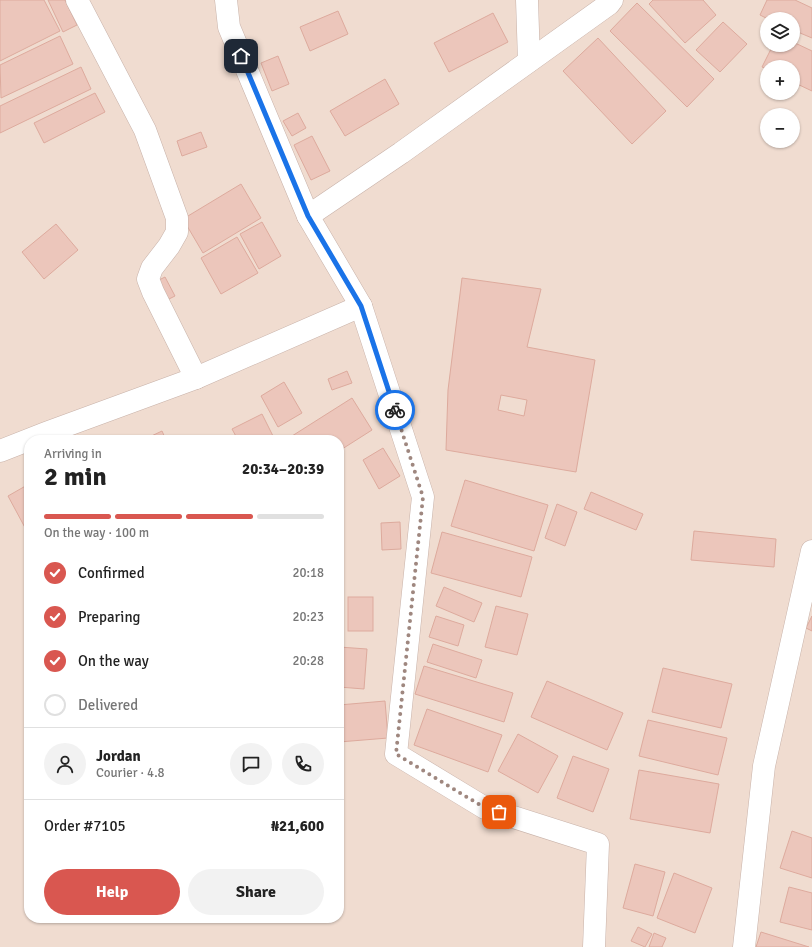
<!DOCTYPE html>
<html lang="en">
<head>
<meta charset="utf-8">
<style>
  :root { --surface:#fff; --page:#f2f2f2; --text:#222; --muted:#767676; --line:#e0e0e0; --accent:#d95750 }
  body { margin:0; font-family:Signika,sans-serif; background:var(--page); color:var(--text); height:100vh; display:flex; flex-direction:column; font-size:15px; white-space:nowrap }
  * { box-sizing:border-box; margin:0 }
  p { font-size:13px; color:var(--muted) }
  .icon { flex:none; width:22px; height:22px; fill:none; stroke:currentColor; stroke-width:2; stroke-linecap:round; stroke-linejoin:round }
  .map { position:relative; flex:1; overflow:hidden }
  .panel { position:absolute; left:24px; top:435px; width:320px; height:488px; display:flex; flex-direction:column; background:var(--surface); border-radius:16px; box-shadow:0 1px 3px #0004 }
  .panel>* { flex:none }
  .controls { position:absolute; left:760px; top:12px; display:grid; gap:8px }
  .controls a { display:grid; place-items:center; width:40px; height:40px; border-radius:50%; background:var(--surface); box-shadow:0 1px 3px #0004; font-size:20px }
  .pin { position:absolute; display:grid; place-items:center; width:34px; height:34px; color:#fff; margin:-17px; border-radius:8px; box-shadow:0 2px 6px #0006 }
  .courier { position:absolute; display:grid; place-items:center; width:40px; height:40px; margin:-20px; border:3px solid #1a73e8; border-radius:50%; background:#fff; color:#222; box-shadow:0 1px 5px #0007 }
  .overview em { font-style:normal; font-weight:700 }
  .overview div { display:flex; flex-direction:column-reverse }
  .overview { display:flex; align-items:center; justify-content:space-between; height:68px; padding:0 20px }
  h1 { font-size:26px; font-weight:700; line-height:30px }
  .bar { display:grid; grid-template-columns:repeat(4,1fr); gap:6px 4px; align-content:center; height:48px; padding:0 20px }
  .bar i { height:5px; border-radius:3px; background:var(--line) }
  .bar .on { background:var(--accent) }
  .bar p { grid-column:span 4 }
  .line { display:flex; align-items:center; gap:10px; padding:0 20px; border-top:1px solid var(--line) }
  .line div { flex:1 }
  .round { display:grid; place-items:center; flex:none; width:42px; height:42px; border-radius:21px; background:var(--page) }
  ol { padding:0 20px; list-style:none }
  li { display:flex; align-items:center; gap:12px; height:44px }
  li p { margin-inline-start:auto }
  li .icon { padding:4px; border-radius:50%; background:var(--accent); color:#fff; stroke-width:4 }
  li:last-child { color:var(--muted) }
  li i { width:22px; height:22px; border:2px solid var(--line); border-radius:50% }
  .cta { display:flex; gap:8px; margin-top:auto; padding:8px 20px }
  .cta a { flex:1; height:46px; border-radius:24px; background:var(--accent); color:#fff; font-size:16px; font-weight:700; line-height:46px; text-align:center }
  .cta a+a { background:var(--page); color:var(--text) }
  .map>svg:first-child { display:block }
  .residential { fill:#f0dcd0; fill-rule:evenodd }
  .building { fill:#ecc6bb; stroke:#ddaa9d; fill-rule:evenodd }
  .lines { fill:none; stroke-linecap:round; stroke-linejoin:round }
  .street-casing { stroke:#c8b2a9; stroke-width:23 }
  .street { stroke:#fff; stroke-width:22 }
  .done { stroke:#9f877f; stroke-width:4; stroke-dasharray:0 7.2 }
  .route { stroke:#1a73e8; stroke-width:5 }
</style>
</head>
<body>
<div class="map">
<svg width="812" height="947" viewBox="0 0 812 947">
  <rect width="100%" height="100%" fill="#f9ebe1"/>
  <path class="residential" d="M0 0H812V947H0ZM767 19H793V45H767ZM767 67H793V93H767ZM767 115H793V141H767ZM29 440H339V918H29Z"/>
  <g class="building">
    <path d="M0 0H44L60 31 0 61Z"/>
    <path d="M48 0H65L77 25 63 32Z"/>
    <path d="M653 0H703L716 15 685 43 649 4Z"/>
    <path d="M767 0H795L812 8V38L793 30V19H768L760 15Z"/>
    <path d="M637 3 714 79 687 107 610 31Z"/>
    <path d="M338 11 348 34 310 51 300 27Z"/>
    <path d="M493 13 508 42 449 72 434 43Z"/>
    <path d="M723 22 747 44 720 72 696 50Z"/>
    <path d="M60 36 73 64 1 98 0 65Z"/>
    <path d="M598 38 666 111 632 144 563 71Z"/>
    <path d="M793 42 812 51V91L793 82V67H767V69L762 67 773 45H793Z"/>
    <path d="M278 56 289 84 272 91 261 63Z"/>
    <path d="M81 67 91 89 0 133V106Z"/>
    <path d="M385 79 399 104 345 136 330 111Z"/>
    <path d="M95 93 105 112 44 143 34 123Z"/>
    <path d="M298 113 306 128 292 136 283 121Z"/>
    <path d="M201 132 207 147 182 156 177 141Z"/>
    <path d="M312 136 330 171 311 180 294 145Z"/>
    <path d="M241 184 261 218 203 253 183 219Z"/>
    <path d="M262 222 281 256 259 269 240 234Z"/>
    <path d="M56 224 78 250 44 279 22 252Z"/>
    <path d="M237 237 258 273 221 294 201 258Z"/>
    <path d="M165 277 175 296 161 303 151 284Z"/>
    <path d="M462 278 541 289 527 347 595 360 576 472 446 450 448 390ZM501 395 527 400 524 416 498 410Z"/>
    <path d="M347 371 352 383 332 390 328 379Z"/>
    <path d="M284 382 302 413 278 427 261 396Z"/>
    <path d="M352 398 372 430 339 451V440H295L292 436Z"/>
    <path d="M262 414 275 440H238L232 429Z"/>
    <path d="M162 431 166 440H143Z"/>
    <path d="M383 448 400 476 379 489 363 460Z"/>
    <path d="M465 480 548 505 534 551 451 526Z"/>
    <path d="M29 484V535L8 496Z"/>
    <path d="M591 492 643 514 636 530 584 509Z"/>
    <path d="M557 504 577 512 565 546 545 538Z"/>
    <path d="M400 522 401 549 382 550 381 523Z"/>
    <path d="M694 531 776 539 774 567 691 560Z"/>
    <path d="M442 532 532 557 521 597 431 573Z"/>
    <path d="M444 587 482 603 474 622 436 606Z"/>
    <rect x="348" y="597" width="25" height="34"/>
    <path d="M496 606 528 614 517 655 485 647Z"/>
    <path d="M436 616 464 625 458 646 429 637Z"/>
    <path d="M812 616V631L806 628Z"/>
    <path d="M433 644 482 660 476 678 427 662Z"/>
    <path d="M339 647 367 649 364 689 339 687Z"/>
    <path d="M424 666 513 693 504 722 415 694Z"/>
    <path d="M663 668 732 684 721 728 652 712Z"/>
    <path d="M547 681 623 713 607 750 531 717Z"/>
    <path d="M385 701 388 738 339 742V705Z"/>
    <path d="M427 709 502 735 488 772 414 745Z"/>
    <path d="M648 720 727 738 718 775 639 756Z"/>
    <path d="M518 734 558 756 538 793 498 771Z"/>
    <path d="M573 756 609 769 593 812 557 798Z"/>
    <path d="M639 770 719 784 710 833 630 819Z"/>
    <path d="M792 831 812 838V878L780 868Z"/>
    <path d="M635 864 665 872 653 916 623 908Z"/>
    <path d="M674 873 712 888 695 933 657 918Z"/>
    <path d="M789 887 812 893V930L780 922Z"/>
    <path d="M638 927 652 934 645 947 631 941Z"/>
    <path d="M761 932 809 947H756Z"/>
    <path d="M654 933 666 938 662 947H649Z"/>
  </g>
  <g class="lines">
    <defs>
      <g id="street">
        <path d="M77 0 145 130 177 218V232L169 246 152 268 148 279 153 292 196 378"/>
        <path d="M226 0 229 27 308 216 361 306 423 497 396 754 485 808 598 844 594 947"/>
        <path d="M527 0 529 61"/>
        <path d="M308 216 401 153 609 4 612 0"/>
        <path d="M0 451 46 433 196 378 361 306"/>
        <path d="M744 947 764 766 812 551"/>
      </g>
    </defs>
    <use href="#street" class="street-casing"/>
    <use href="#street" class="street"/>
  </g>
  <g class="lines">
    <path class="done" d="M395 410 423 497 396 754 485 808 499 812"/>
    <path class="route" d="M241 56 308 216 361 306 395 410"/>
  </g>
</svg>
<div class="controls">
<a><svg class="icon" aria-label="layers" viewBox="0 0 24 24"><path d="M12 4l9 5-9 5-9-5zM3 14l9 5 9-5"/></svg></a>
<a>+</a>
<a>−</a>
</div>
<div class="pin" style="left:499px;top:812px;background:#ea580c"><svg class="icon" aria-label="bag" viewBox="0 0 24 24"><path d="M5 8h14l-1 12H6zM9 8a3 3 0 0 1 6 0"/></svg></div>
<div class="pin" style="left:241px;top:56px;background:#1f2937"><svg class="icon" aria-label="home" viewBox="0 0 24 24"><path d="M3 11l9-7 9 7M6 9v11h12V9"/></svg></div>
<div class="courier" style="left:395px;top:410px"><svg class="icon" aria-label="bike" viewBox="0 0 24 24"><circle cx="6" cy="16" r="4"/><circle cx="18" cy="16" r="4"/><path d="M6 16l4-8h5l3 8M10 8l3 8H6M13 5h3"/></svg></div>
<section class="panel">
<div class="overview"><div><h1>2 min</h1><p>Arriving in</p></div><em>20:34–20:39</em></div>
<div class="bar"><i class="on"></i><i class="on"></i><i class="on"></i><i></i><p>On the way · 100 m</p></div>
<ol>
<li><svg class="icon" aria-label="check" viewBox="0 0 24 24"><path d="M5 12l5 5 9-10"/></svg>Confirmed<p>20:18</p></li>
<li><svg class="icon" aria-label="check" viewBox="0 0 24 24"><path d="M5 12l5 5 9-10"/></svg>Preparing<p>20:23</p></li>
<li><svg class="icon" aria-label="check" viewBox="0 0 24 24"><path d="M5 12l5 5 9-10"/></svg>On the way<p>20:28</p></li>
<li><i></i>Delivered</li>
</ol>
<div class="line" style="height:72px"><a class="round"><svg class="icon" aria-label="person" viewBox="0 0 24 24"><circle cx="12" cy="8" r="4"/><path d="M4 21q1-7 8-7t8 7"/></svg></a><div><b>Jordan</b><p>Courier · 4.8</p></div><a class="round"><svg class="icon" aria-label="chat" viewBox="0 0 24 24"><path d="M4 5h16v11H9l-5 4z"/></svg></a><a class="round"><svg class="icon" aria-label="phone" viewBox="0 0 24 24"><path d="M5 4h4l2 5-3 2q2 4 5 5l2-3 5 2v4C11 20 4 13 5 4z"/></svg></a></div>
<div class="line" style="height:52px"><div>Order #7105</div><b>₦21,600</b></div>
<div class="cta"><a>Help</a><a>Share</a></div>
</section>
</div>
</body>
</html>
